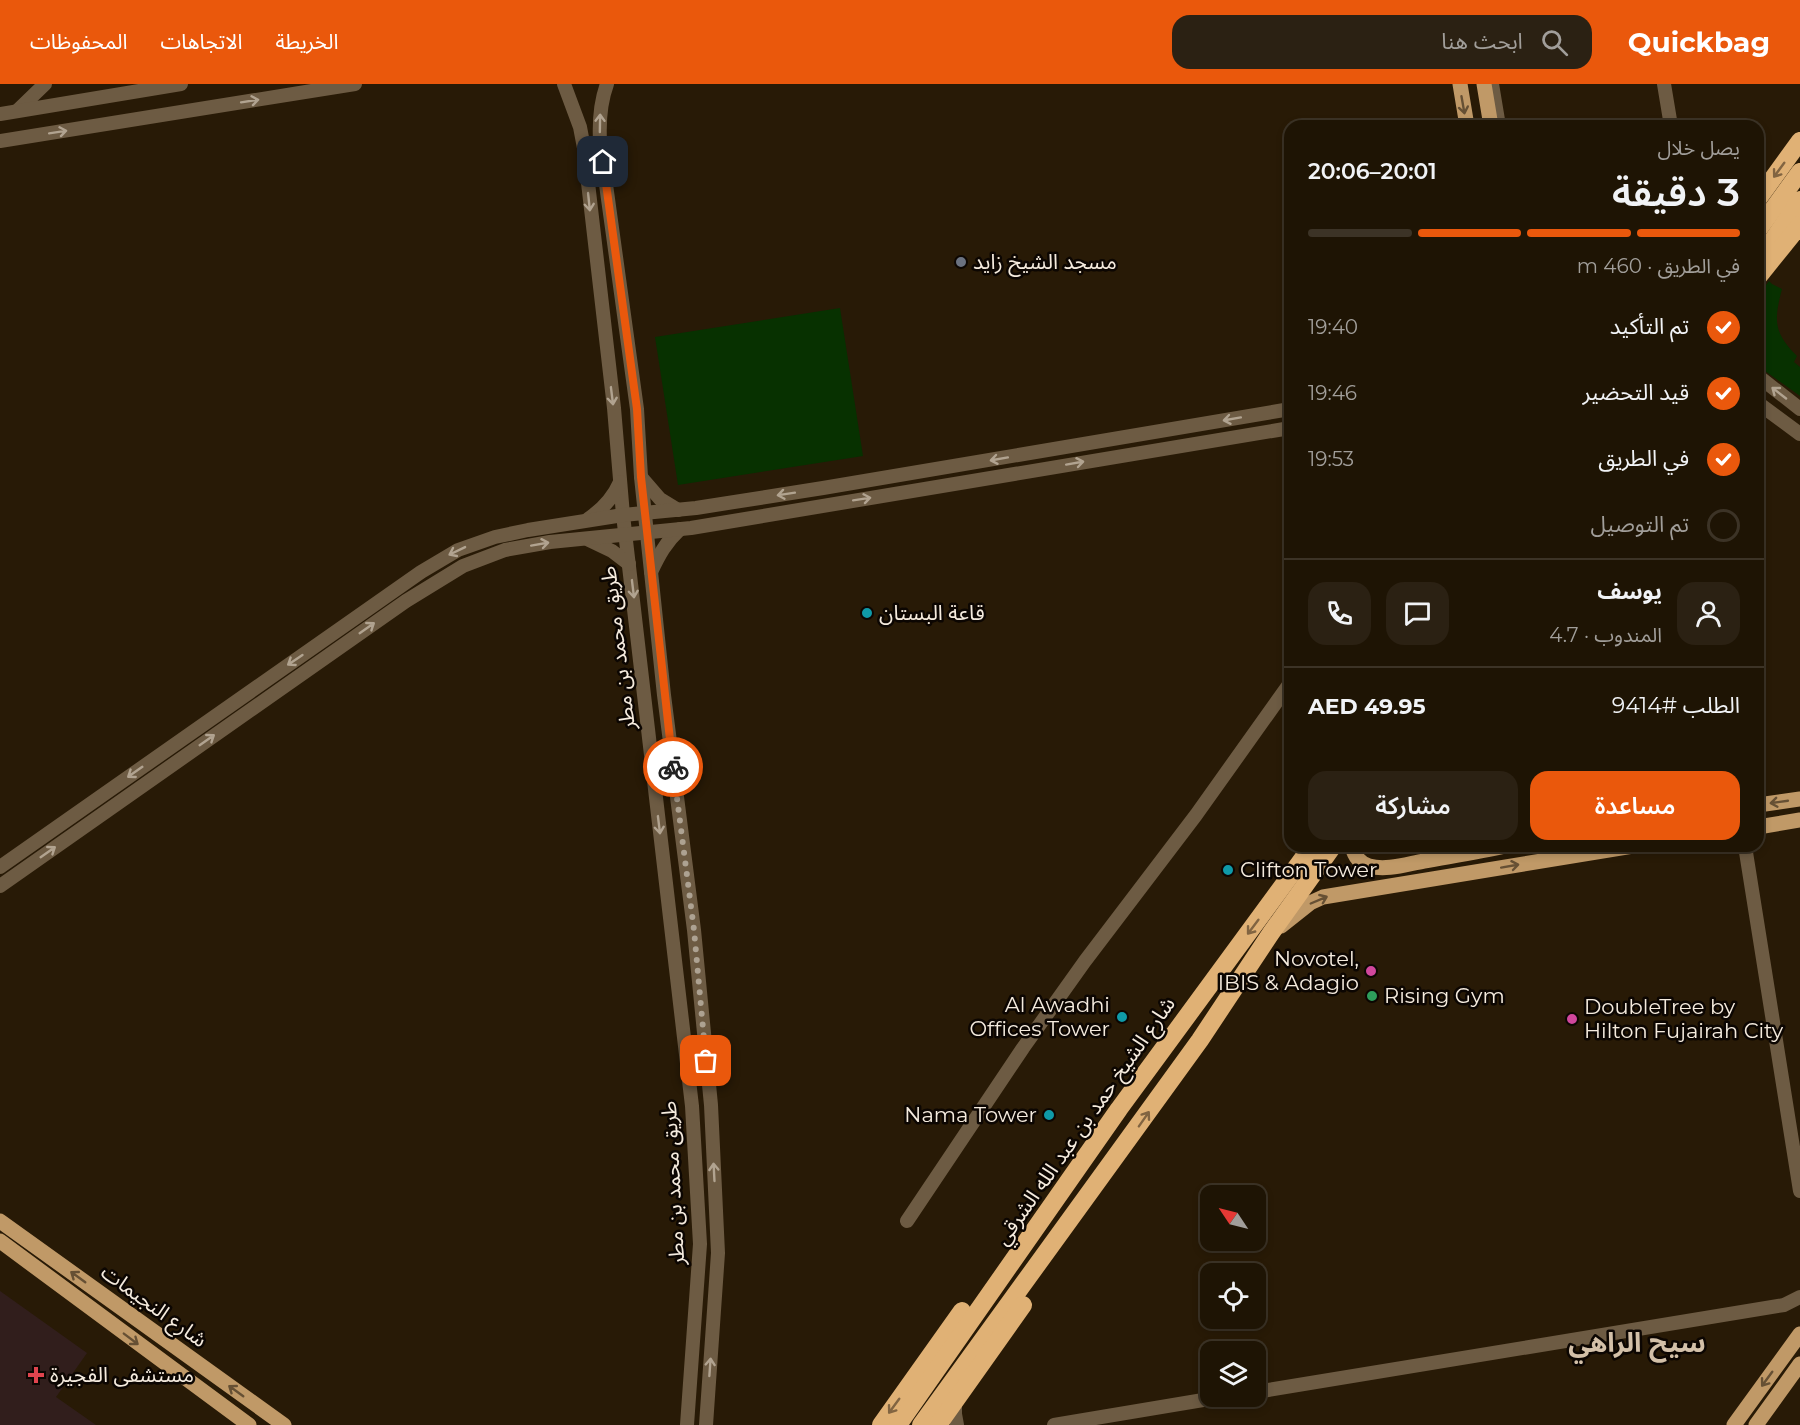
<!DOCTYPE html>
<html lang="ar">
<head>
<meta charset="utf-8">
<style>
  :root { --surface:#1e1404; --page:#2b2113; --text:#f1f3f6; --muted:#a19e9a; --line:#3c3326; --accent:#ea580c }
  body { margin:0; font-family:Montserrat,"Noto Sans Arabic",sans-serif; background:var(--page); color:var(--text); direction:rtl; height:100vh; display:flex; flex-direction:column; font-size:22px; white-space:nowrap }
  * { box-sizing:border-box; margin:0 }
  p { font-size:20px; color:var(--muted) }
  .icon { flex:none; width:33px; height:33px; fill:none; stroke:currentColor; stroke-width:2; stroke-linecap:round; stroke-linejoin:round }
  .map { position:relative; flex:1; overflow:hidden; direction:ltr }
  .panel { position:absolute; left:1284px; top:36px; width:480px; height:732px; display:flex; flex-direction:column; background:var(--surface); border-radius:18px; box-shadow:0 3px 9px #0003,0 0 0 2px var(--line); direction:rtl }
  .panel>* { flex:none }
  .needle { width:39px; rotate:305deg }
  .controls { position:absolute; left:1200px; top:1101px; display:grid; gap:12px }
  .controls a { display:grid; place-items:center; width:66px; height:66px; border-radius:12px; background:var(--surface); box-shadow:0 3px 9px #0003,0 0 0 2px var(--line); font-size:30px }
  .pin { position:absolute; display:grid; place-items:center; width:51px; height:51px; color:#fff; margin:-26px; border-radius:12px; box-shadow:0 3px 9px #0006 }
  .courier { position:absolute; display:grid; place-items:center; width:60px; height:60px; margin:-30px; border:4px solid #ea580c; border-radius:50%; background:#fff; color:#222; box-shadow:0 2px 8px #0007 }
  .headline em { font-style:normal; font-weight:600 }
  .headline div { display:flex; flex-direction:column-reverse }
  .headline { display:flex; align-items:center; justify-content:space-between; height:102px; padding:0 24px }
  h1 { font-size:39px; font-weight:600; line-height:45px }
  .bar { display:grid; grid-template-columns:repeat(4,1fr); gap:9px 6px; align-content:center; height:72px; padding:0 24px }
  .bar i { height:8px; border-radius:4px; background:var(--line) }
  .bar .on { background:var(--accent) }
  .bar p { grid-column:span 4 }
  .line { display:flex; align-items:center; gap:15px; padding:0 24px; border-top:2px solid var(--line) }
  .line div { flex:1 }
  .round { display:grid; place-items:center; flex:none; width:63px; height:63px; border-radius:18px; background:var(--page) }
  ol { padding:0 24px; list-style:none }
  li { display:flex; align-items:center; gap:18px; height:66px }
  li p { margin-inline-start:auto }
  li .icon { padding:6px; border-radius:50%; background:var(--accent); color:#fff; stroke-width:4 }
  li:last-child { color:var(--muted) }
  li i { width:33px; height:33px; border:3px solid var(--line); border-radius:50% }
  .cta { display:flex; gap:12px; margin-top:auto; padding:12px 24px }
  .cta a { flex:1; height:69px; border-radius:18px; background:var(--accent); color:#fff; font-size:24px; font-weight:600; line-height:69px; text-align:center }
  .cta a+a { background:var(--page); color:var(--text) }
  header { display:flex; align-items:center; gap:36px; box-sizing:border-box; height:84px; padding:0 30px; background:var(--accent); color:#fff }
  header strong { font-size:28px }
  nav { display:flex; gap:33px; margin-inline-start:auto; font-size:21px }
  .search { width:420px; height:54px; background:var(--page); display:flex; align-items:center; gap:15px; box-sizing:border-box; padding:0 21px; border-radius:18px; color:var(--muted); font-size:22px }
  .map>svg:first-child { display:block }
  .medical { fill:#311e1c }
  .green { fill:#073100 }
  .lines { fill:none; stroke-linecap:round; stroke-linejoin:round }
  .minor { stroke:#6d5b43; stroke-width:14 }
  .major { stroke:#c09967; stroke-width:15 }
  .highway { stroke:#e0b175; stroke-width:18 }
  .oneway { stroke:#b1a390 }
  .oneway2 { stroke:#665034 }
  .oneway3 { stroke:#816441 }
  .done { stroke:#ada292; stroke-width:6; stroke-dasharray:0 10.8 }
  .route { stroke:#ea580c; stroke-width:8 }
  .worship-dot { fill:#6b7280; stroke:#0c0602; stroke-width:2 }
  .culture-dot { fill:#0f9aa8; stroke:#0c0602; stroke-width:2 }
  .hotel-dot { fill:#d1479c; stroke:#0c0602; stroke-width:2 }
  .leisure-dot { fill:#2e9e5b; stroke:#0c0602; stroke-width:2 }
  .health-dot { fill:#e0444e; stroke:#0c0602; stroke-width:2 }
  .labels { text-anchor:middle; stroke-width:5; stroke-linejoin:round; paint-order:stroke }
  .poi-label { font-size:21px; fill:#f5ebde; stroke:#0c0602; text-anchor:start }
  .street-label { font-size:21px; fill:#f5ebde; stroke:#0c0602 }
  .district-label { font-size:27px; font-weight:bold; fill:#d3c0a8; stroke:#0c0602 }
</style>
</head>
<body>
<header>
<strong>Quickbag</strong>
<div class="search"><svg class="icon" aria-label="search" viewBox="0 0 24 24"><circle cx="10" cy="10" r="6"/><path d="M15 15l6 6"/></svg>ابحث هنا</div>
<nav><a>الخريطة</a><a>الاتجاهات</a><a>المحفوظات</a></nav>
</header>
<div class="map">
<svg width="1800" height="1341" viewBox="0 0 1800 1341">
  <rect width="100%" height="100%" fill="#281a06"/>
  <path class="medical" d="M0 1207 87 1269 56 1313 96 1341H0Z"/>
  <g class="green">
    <path d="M1769 197 1772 200 1782 205C1774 236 1773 248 1797 272L1794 278 1800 283V312L1758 282V212Z"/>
    <path d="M840 224 863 372 678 401 655 253Z"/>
  </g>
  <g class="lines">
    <g class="minor">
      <path d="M564 0 580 43 584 64 614 324 623 431 692 1022 700 1160 687 1341"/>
      <path d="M607 0C600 19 599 37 600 57L637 325 641 393 664 611 694 846 711 1021 718 1169 706 1341"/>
      <path d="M1492 0 1499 42"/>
      <path d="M1664 0 1671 42"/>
      <path d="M17 27 45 0"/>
      <path d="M0 30 181 0"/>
      <path d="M0 57 355 0"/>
      <path d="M1758 292 1800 325"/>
      <path d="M1758 319 1800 350"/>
      <path d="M641 393 660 415 678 426"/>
      <path d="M588 435C603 425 613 414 620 398"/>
      <path d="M589 456 612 467 629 480"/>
      <path d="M651 488C659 471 666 458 680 445"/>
      <path d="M1745 762 1800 1107"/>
      <path d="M0 783 421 488 458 466 495 453 528 446 623 431 696 424 823 404 1290 325"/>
      <path d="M0 802 406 517 463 482 505 466 550 458 691 444 1290 344"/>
      <path d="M907 1137 1023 964 1085 877 1196 731 1290 599"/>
      <path d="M1256 1308 1784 1221 1800 1213"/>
      <path d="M955 1317V1330L957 1341"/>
      <path d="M1054 1341 1227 1312"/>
    </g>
    <g class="major">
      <path d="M1460 0 1467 42"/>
      <path d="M1484 0 1491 42"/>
      <path d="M1758 721 1800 715"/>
      <path d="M1758 743 1800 736"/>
      <path d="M1352 762C1354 771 1359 779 1369 782 1386 787 1407 780 1424 777 1452 772 1479 768 1506 762"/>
      <path d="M1281 842 1310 819 1323 813 1633 762"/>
      <path d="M0 1137 284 1341"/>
      <path d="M0 1157 249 1341"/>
      <path d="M1734 1341 1800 1250"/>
      <path d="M1756 1341 1800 1280"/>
    </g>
    <g class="highway">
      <path d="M1758 115 1800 57"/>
      <path d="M1758 146 1800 88"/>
      <path d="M1758 178 1800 116"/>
      <path d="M1758 193 1800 141"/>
      <path d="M881 1341 962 1227"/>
      <path d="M898 1341 1119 1025 1312 762"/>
      <path d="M921 1341 1200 956 1271 849 1333 762"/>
      <path d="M938 1341 1023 1221"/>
    </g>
  </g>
  <defs><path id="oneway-shaft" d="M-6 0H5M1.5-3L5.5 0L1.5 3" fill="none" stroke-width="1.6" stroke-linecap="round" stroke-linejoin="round" transform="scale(1.5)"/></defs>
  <g class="oneway">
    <use href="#oneway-shaft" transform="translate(250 17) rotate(-9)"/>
    <use href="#oneway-shaft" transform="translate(600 39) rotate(-89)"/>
    <use href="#oneway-shaft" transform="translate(58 48) rotate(-9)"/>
    <use href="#oneway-shaft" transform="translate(589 118) rotate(84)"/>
    <use href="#oneway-shaft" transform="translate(1779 309) rotate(-142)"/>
    <use href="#oneway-shaft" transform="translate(612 312) rotate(83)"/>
    <use href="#oneway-shaft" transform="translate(1232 335) rotate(170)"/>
    <use href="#oneway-shaft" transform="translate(999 375) rotate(170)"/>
    <use href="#oneway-shaft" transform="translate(1075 379) rotate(-10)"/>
    <use href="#oneway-shaft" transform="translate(786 410) rotate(171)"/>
    <use href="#oneway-shaft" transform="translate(862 415) rotate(-9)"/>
    <use href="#oneway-shaft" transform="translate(540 460) rotate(-10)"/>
    <use href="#oneway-shaft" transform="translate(457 467) rotate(154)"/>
    <use href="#oneway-shaft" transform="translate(633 505) rotate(83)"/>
    <use href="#oneway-shaft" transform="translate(367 544) rotate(-35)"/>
    <use href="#oneway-shaft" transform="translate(295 576) rotate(146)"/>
    <use href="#oneway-shaft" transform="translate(207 656) rotate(-35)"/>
    <use href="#oneway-shaft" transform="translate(135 688) rotate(145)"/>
    <use href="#oneway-shaft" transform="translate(659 741) rotate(83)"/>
    <use href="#oneway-shaft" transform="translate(48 768) rotate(-35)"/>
    <use href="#oneway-shaft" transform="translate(714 1088) rotate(-93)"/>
    <use href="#oneway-shaft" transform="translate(710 1283) rotate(-86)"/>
  </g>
  <g class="oneway2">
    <use href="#oneway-shaft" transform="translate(1463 21) rotate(80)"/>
    <use href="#oneway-shaft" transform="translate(1779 718) rotate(172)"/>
    <use href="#oneway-shaft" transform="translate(1510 782) rotate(-10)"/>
    <use href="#oneway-shaft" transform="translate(1319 816) rotate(-23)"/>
    <use href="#oneway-shaft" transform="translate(78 1193) rotate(-144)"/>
    <use href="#oneway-shaft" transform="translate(131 1255) rotate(37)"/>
    <use href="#oneway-shaft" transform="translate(1767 1295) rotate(126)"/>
    <use href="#oneway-shaft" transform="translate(236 1307) rotate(-144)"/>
  </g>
  <g class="oneway3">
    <use href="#oneway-shaft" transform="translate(1779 86) rotate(126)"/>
    <use href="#oneway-shaft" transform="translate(1253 843) rotate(127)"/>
    <use href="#oneway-shaft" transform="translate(1144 1035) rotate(-55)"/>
    <use href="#oneway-shaft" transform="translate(894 1322) rotate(126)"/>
  </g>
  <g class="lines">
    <path class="done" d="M673 683 694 846 706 977"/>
    <path class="route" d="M603 78 637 325 641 393 673 683"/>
  </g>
  <circle class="worship-dot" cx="961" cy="178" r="6"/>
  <g class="culture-dot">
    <circle cx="867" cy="529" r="6"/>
    <circle cx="1228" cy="786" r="6"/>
    <circle cx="1122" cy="933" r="6"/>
    <circle cx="1049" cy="1031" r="6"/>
  </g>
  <g class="hotel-dot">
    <circle cx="1371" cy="887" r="6"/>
    <circle cx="1572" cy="935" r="6"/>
  </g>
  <circle class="leisure-dot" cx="1372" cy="912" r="6"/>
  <path class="health-dot" d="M33 1282h6v6h6v6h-6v6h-6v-6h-6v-6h6z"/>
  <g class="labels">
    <g class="poi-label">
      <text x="973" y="185">مسجد الشيخ زايد</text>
      <text x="879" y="536">قاعة البستان</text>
      <text x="1240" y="793">Clifton Tower</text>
      <text x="1359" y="882" text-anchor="end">Novotel,<tspan x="1359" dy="24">IBIS &amp; Adagio</tspan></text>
      <text x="1384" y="919">Rising Gym</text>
      <text x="1110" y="928" text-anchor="end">Al Awadhi<tspan x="1110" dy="24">Offices Tower</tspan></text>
      <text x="1584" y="930">DoubleTree by<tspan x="1584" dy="24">Hilton Fujairah City</tspan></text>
      <text x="1037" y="1038" text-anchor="end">Nama Tower</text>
      <text x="50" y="1298">مستشفى الفجيرة</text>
    </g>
    <g class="street-label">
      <text transform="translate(618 564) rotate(-97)" y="7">طريق محمد بن مطر</text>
      <text transform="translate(1085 1037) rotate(-55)" y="7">شارع الشيخ حمد بن عبد الله الشرقي</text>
      <text transform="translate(673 1099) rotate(-93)" y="7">طريق محمد بن مطر</text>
      <text transform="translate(154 1222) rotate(36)" y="7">شارع النجيمات</text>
    </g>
    <g class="district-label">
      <text x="1637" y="1268">سيح الراهي</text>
    </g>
  </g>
</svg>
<div class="controls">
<a><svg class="needle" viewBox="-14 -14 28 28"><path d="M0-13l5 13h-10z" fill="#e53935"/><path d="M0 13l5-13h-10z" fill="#a19e9a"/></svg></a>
<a><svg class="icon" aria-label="locate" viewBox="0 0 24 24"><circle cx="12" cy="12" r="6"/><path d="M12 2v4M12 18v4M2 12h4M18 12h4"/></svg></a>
<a><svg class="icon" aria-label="layers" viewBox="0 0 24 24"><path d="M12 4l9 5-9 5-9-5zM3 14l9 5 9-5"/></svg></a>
</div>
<div class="pin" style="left:706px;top:977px;background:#ea580c"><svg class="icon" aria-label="bag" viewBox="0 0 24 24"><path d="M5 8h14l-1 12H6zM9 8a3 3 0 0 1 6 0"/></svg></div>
<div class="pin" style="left:603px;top:78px;background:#1f2937"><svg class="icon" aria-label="home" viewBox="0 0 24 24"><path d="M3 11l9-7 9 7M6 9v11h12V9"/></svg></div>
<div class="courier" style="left:673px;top:683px"><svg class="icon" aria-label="bike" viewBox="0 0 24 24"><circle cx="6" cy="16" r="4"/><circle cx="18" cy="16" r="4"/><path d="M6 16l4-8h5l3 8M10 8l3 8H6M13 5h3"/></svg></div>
<section class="panel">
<div class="headline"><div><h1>3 دقيقة</h1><p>يصل خلال</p></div><em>20:01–20:06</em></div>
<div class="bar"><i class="on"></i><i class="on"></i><i class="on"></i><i></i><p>في الطريق · 460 m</p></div>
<ol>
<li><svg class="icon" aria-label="check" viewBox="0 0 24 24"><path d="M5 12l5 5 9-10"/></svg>تم التأكيد<p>19:40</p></li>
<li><svg class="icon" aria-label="check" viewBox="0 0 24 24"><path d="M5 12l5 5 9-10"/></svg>قيد التحضير<p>19:46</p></li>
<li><svg class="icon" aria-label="check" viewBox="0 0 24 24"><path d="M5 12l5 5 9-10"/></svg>في الطريق<p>19:53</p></li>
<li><i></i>تم التوصيل</li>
</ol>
<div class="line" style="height:108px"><a class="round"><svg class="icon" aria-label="person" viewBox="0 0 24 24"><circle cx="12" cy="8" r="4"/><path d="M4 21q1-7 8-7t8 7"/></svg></a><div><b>يوسف</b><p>المندوب · 4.7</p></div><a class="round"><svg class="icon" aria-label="chat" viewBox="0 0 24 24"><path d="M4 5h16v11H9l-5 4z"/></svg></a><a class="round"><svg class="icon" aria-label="phone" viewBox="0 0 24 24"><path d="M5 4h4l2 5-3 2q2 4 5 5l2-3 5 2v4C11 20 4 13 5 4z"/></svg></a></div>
<div class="line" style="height:78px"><div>الطلب #9414</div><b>AED 49.95</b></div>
<div class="cta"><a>مساعدة</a><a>مشاركة</a></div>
</section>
</div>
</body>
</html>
